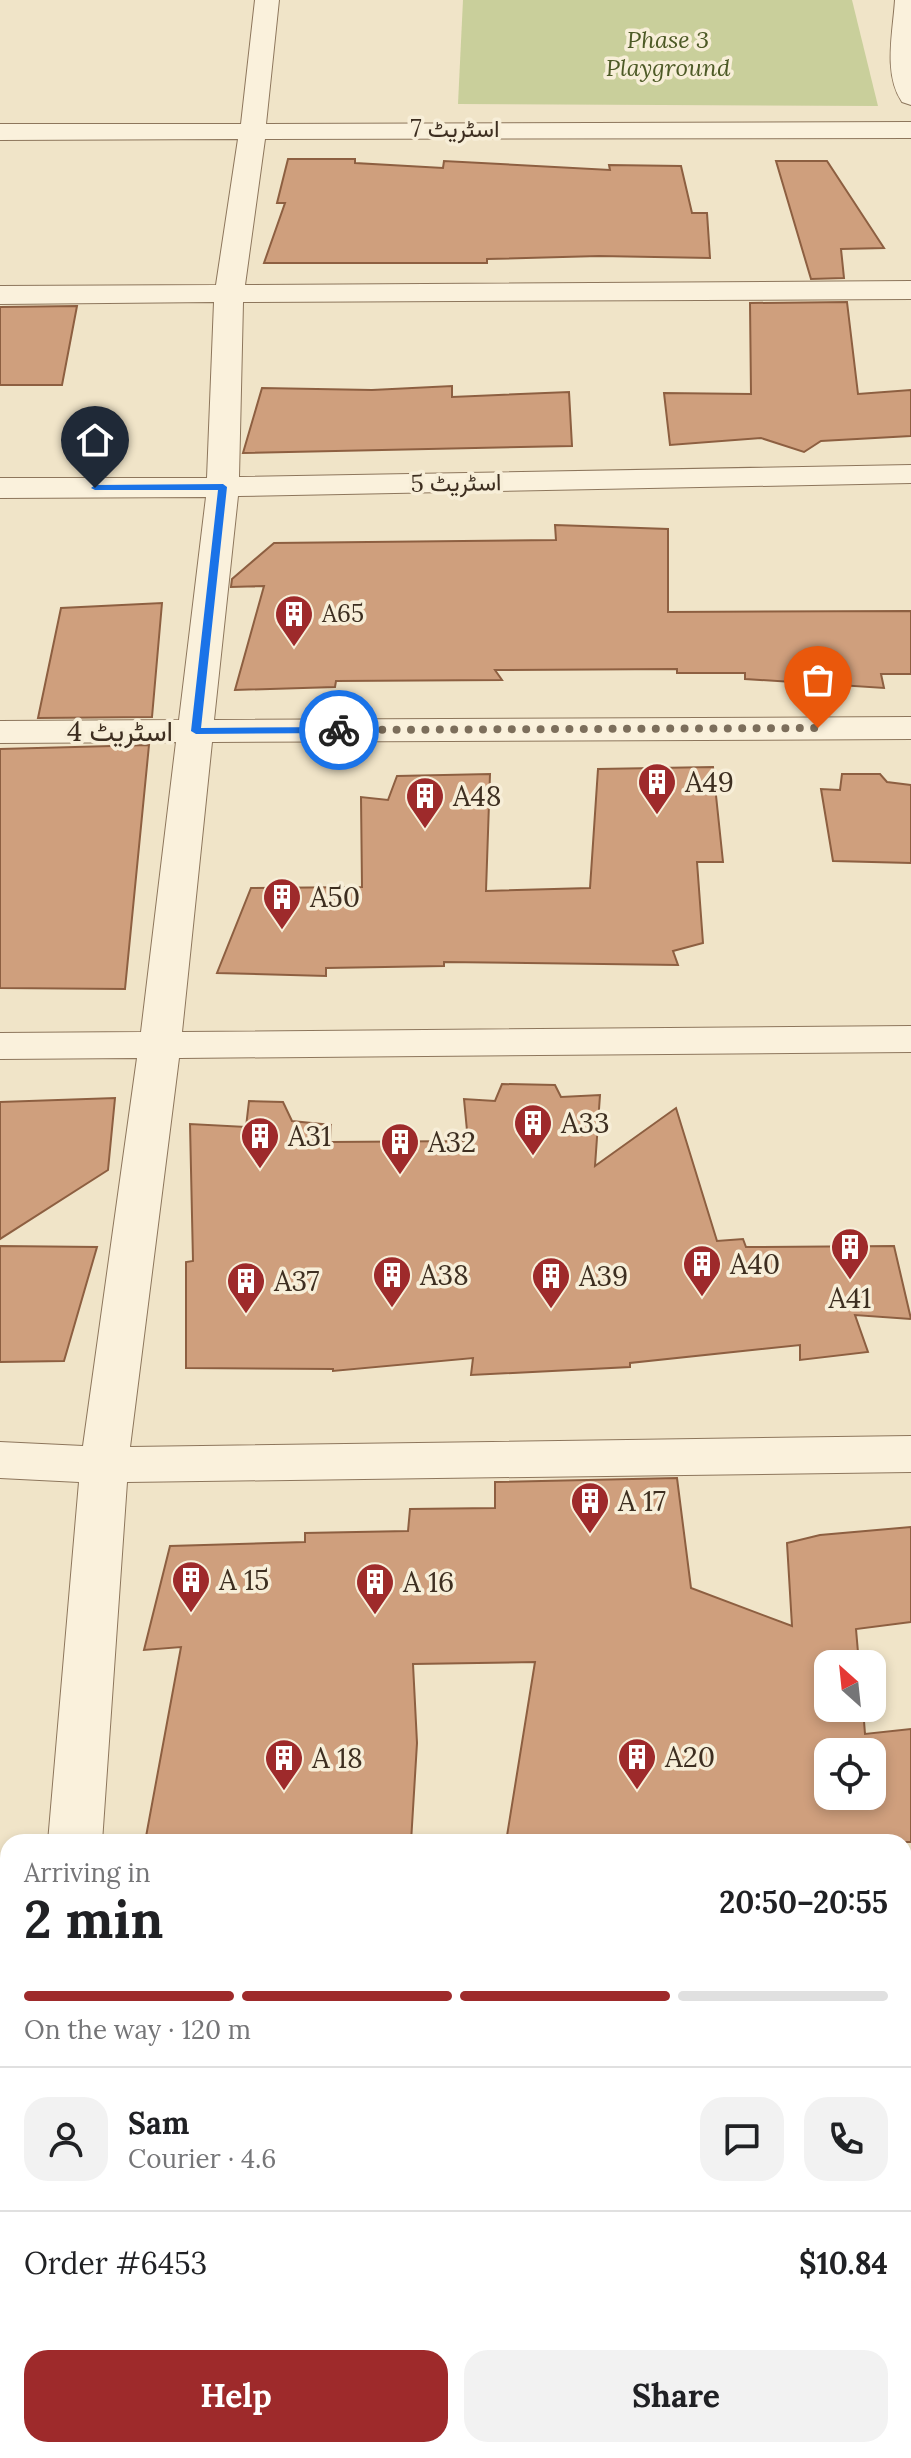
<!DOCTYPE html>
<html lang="en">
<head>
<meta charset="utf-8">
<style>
  :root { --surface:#fff; --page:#f2f2f2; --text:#202124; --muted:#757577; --line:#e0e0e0; --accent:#9e2a2b }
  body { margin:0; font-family:Lora,Vazirmatn,serif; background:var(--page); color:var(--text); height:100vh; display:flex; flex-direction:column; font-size:30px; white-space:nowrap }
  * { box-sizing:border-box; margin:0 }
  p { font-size:26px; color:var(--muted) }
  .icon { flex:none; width:44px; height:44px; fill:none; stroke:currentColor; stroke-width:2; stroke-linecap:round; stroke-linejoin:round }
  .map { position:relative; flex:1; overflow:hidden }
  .details { position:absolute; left:0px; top:1834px; width:912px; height:624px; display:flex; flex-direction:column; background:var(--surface); border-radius:24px 24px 0 0; box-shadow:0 4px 12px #0003 }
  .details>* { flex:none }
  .needle { width:52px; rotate:333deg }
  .buttons { position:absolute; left:814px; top:1650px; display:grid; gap:16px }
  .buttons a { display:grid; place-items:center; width:72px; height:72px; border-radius:16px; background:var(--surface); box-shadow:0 4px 12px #0003; font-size:40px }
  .pin { position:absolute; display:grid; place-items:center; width:68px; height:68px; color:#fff; margin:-82px -34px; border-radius:50% 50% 50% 0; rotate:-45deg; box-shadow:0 0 8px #0007 }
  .pin .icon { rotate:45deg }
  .courier { position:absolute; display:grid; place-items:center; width:80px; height:80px; margin:-40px; border:6px solid #1a73e8; border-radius:50%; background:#fff; color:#222; box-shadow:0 2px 10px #0007 }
  .headline em { font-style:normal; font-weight:700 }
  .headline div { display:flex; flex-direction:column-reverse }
  .headline { display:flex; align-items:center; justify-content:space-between; height:136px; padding:0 24px }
  h1 { font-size:52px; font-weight:700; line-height:60px }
  .bar { display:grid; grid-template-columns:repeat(4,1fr); gap:12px 8px; align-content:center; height:96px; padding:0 24px }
  .bar i { height:10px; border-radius:6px; background:var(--line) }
  .bar .on { background:var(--accent) }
  .bar p { grid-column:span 4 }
  .line { display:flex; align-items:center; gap:20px; padding:0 24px; border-top:2px solid var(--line) }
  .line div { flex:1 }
  .round { display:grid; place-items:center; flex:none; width:84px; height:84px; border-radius:24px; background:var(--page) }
  .cta { display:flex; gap:16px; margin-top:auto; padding:16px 24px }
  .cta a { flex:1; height:92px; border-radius:24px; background:var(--accent); color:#fff; font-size:32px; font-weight:700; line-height:92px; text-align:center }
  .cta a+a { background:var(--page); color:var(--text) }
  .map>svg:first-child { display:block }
  .green { fill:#c9cf9b }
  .building { fill:#cf9f7d; stroke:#8d5f41; stroke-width:2; fill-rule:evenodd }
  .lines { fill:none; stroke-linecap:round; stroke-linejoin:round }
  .street-casing { stroke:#8d765c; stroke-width:2 }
  .highway-casing { stroke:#5b4430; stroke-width:2 }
  .street { fill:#faf1dc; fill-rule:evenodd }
  .highway { fill:#e0a458; fill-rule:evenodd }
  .route { fill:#1a73e8 }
  .done { stroke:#7c6e5b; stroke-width:8; stroke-dasharray:0 14.4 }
  .labels { text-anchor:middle; stroke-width:7; stroke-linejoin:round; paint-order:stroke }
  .far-park-label { font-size:24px; font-style:italic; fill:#4d5a26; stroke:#f7eed8 }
  .far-street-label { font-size:24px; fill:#3d2e20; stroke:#f7eed8 }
  .far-poi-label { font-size:24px; fill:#3d2e20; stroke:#f7eed8; text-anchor:start }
  .street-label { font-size:28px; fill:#3d2e20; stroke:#f7eed8 }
  .poi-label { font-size:28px; fill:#3d2e20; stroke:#f7eed8; text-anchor:start }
</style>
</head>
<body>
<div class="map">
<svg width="911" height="2458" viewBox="0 0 911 2458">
  <rect width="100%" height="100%" fill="#f0e4c8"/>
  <path class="green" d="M463 0H852L878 106 458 104Z"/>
  <g class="building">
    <path d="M288 159H355V163L443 168 444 161 610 170 609 165 681 166 692 213H707L710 258 599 256 487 259V263H264L285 203H277Z"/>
    <path d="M776 161H827L884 248 841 249 844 278 811 279Z"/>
    <path d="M847 302 858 394 911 390V436L821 441 804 452 761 438 670 445 664 393 751 394 750 303Z"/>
    <path d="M77 306 62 385H0V307Z"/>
    <path d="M452 386V397L569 392 572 446 243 453 262 388 372 390Z"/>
    <path d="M555 525 668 529V612L911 611V674H881L884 688 745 679V673H677V669L495 670 502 680 336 681 335 687 235 690 264 586 231 587 232 579 274 543 556 540Z"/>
    <path d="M162 603 152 717 38 718 61 608Z"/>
    <path d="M149 745 125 989 0 988V749Z"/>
    <path d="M713 767 723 862H697L703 943 673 951 678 965 444 962V966L326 968V976L217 973 251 888 362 887 361 797 388 800 397 776 490 774 486 891 590 888 598 769Z"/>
    <path d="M842 774H880L887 782 911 785V863L833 861 821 789 840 790Z"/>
    <path d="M502 1084 555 1085 561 1097 600 1095 595 1166 676 1108 717 1241 743 1239 746 1247 894 1246 911 1319 855 1315 868 1352 800 1360V1345L630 1363V1367L471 1375 473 1358 333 1371V1369L186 1368V1262L193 1261 190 1124 246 1127 249 1101 283 1102 292 1121 331 1125 330 1142 468 1141 464 1099 495 1101Z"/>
    <path d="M115 1098 108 1170 0 1239V1102Z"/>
    <path d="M0 1246 97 1247 64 1361 0 1362Z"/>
    <path d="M677 1478 691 1588 792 1626 787 1543 820 1535 911 1527V1622L856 1629 859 1664H828V1708H863L865 1734 911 1729V1842H506L535 1662 413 1664 417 1743 411 1842H145L181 1647 144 1650 170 1546 305 1542V1533L408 1531 410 1509 495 1508V1482ZM828 1752H872V1796H828Z"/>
  </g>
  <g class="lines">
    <defs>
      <g id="street">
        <path d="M255 0H279L266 124 911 122V138L265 139 245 285 911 281V299L243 302 239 477 911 465V483L238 496 214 720 911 717V739L212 742 182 1032 911 1026V1052L179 1058 130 1447 911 1436V1472L127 1482 102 1842H48L79 1482 0 1478V1442L83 1446 137 1058 0 1059V1033L141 1032 176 742 0 743V721L179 720 206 497 0 498V478H207L214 302 0 304V286L216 285 238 139 0 140V124H241Z"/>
        <path d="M895 0H911V105L902 102C883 74 893 32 895 0Z"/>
        <rect x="904" y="1966" width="7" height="50"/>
        <rect x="0" y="1975" width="8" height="50"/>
        <path d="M8 2346V2450H25L19 2458H0V2350Z"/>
      </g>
      <g id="highway">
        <rect x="0" y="2092" width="8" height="54"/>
        <rect x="904" y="2099" width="7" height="54"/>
        <rect x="0" y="2228" width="8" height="58"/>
        <rect x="904" y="2228" width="7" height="58"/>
      </g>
    </defs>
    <use href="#street" class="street-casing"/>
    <use href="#highway" class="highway-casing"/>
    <use href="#street" class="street"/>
    <use href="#highway" class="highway"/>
  </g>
  <path class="route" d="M223 484 227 487 201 728 339 727 343 728V733L196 734 191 731 218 490H95L91 488 95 485Z"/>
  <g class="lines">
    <path class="done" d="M339 730 818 728"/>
  </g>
  <defs>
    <symbol id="building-pin" viewBox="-11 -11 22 30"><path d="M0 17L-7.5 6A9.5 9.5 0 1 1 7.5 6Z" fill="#9e2a2b" stroke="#f7eed8"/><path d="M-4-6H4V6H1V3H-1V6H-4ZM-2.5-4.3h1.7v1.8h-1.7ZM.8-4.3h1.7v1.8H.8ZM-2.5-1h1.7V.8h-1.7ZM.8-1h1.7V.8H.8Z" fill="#fff"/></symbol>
  </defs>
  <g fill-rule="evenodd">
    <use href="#building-pin" x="272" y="592" width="44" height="60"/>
    <use href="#building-pin" x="635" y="760" width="44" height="60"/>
    <use href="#building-pin" x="403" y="774" width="44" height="60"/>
    <use href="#building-pin" x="260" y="875" width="44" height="60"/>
    <use href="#building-pin" x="511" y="1101" width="44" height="60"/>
    <use href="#building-pin" x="238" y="1114" width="44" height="60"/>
    <use href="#building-pin" x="378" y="1120" width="44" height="60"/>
    <use href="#building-pin" x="828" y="1225" width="44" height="60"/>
    <use href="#building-pin" x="680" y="1242" width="44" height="60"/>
    <use href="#building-pin" x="370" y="1253" width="44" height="60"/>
    <use href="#building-pin" x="529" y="1254" width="44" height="60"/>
    <use href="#building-pin" x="224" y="1259" width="44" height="60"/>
    <use href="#building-pin" x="568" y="1479" width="44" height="60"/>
    <use href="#building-pin" x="169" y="1558" width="44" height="60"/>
    <use href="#building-pin" x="353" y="1560" width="44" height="60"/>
    <use href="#building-pin" x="615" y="1735" width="44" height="60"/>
    <use href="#building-pin" x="262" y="1736" width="44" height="60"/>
  </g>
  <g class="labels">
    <g class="far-park-label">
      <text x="668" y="48">Phase 3<tspan x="668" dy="28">Playground</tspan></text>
    </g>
    <g class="far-street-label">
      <text x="455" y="137">اسٹریٹ 7</text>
      <text transform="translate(456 483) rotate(-1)" y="8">اسٹریٹ 5</text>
    </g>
    <g class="far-poi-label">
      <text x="322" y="622">A65</text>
    </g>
    <g class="street-label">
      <text x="120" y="741">اسٹریٹ 4</text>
    </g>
    <g class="poi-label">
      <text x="685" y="792">A49</text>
      <text x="453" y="806">A48</text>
      <text x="310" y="907">A50</text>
      <text x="561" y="1133">A33</text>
      <text x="288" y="1146">A31</text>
      <text x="428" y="1152">A32</text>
      <text x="730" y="1274">A40</text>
      <text x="420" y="1285">A38</text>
      <text x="579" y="1286">A39</text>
      <text x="274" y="1291">A37</text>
      <text x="850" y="1308" text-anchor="middle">A41</text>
      <text x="618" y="1511">A 17</text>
      <text x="219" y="1590">A 15</text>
      <text x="403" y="1592">A 16</text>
      <text x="665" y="1767">A20</text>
      <text x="312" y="1768">A 18</text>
    </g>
  </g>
</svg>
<div class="buttons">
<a><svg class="needle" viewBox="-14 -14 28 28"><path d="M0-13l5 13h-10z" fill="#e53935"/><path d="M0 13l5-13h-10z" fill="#757577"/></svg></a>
<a><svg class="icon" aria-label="locate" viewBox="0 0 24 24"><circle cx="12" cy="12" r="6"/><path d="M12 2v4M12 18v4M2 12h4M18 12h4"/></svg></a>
</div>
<div class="pin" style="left:818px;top:728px;background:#ea580c"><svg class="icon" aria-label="bag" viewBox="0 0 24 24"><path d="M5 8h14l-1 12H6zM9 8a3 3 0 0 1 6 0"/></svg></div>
<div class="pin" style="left:95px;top:488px;background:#1f2937"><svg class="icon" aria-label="home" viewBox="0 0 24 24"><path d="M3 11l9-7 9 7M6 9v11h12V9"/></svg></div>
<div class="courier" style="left:339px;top:730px"><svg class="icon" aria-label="bike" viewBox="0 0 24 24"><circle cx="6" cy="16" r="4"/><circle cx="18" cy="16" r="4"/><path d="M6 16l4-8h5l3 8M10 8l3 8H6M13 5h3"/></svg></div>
<section class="details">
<div class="headline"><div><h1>2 min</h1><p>Arriving in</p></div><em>20:50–20:55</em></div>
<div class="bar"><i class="on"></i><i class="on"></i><i class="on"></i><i></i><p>On the way · 120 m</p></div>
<div class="line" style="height:144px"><a class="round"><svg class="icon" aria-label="person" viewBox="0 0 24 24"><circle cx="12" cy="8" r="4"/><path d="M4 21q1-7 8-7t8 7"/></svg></a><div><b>Sam</b><p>Courier · 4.6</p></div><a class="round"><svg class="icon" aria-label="chat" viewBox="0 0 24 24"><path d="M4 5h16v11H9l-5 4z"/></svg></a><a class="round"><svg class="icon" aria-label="phone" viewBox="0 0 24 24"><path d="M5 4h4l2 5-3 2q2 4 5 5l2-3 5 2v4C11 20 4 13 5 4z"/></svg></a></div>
<div class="line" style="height:104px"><div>Order #6453</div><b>$10.84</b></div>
<div class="cta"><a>Help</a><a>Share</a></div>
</section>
</div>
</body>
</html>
